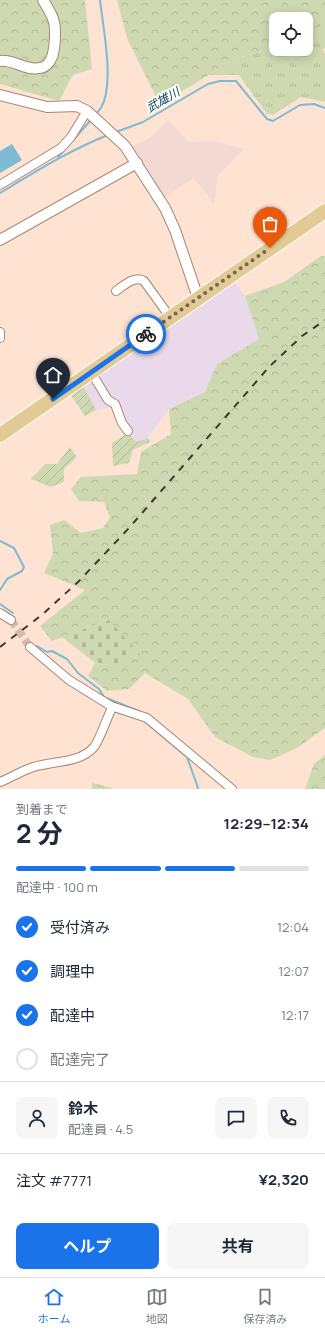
<!DOCTYPE html>
<html lang="ja">
<head>
<meta charset="utf-8">
<style>
  :root { --surface:#fff; --page:#f6f6f7; --text:#1f2937; --muted:#747a83; --line:#e0e1e3; --accent:#1a73e8 }
  body { margin:0; font-family:Manrope,"Noto Sans JP",sans-serif; background:var(--page); color:var(--text); height:100vh; display:flex; flex-direction:column; font-size:15px; white-space:nowrap }
  * { box-sizing:border-box; margin:0 }
  p { font-size:13px; color:var(--muted) }
  .icon { flex:none; width:22px; height:22px; fill:none; stroke:currentColor; stroke-width:2; stroke-linecap:round; stroke-linejoin:round }
  .map { position:relative; height:789px; overflow:hidden }
  .side { display:flex; flex-direction:column; background:var(--surface); flex:1 }
  .side>* { flex:none }
  .controls { position:absolute; left:269px; top:12px; display:grid; gap:8px }
  .controls a { display:grid; place-items:center; width:44px; height:44px; border-radius:8px; background:var(--surface); box-shadow:0 2px 10px #0003; font-size:20px }
  .pin { position:absolute; display:grid; place-items:center; width:34px; height:34px; color:#fff; margin:-41px -17px; border-radius:50% 50% 50% 0; rotate:-45deg; box-shadow:0 0 4px #0007 }
  .pin .icon { rotate:45deg }
  .courier { position:absolute; display:grid; place-items:center; width:40px; height:40px; margin:-20px; border:3px solid #1a73e8; border-radius:50%; background:#fff; color:#222; box-shadow:0 1px 5px #0007 }
  .headline em { font-style:normal; font-weight:700 }
  .headline div { display:flex; flex-direction:column-reverse }
  .headline { display:flex; align-items:center; justify-content:space-between; height:68px; padding:0 16px }
  h1 { font-size:26px; font-weight:700; line-height:30px }
  .bar { display:grid; grid-template-columns:repeat(4,1fr); gap:6px 4px; align-content:center; height:48px; padding:0 16px }
  .bar i { height:5px; border-radius:3px; background:var(--line) }
  .bar .active { background:var(--accent) }
  .bar p { grid-column:span 4 }
  .line { display:flex; align-items:center; gap:10px; padding:0 16px; border-top:1px solid var(--line) }
  .line div { flex:1 }
  .round { display:grid; place-items:center; flex:none; width:42px; height:42px; border-radius:8px; background:var(--page) }
  ol { padding:0 16px; list-style:none }
  li { display:flex; align-items:center; gap:12px; height:44px }
  li p { margin-inline-start:auto }
  li .icon { padding:4px; border-radius:50%; background:var(--accent); color:#fff; stroke-width:4 }
  li:last-child { color:var(--muted) }
  li i { width:22px; height:22px; border:2px solid var(--line); border-radius:50% }
  .primary-button { display:flex; gap:8px; margin-top:auto; padding:8px 16px }
  .primary-button a { flex:1; height:46px; border-radius:8px; background:var(--accent); color:#fff; font-size:16px; font-weight:700; line-height:46px; text-align:center }
  .primary-button a+a { background:var(--page); color:var(--text) }
  .menu { display:flex; justify-content:space-around; align-items:center; height:56px; border-top:1px solid var(--line); background:var(--surface); font-size:11px; color:var(--muted) }
  .menu a { display:grid; justify-items:center; gap:2px }
  .menu .active { color:var(--accent) }
  .map>svg:first-child { display:block }
  .commercial { fill:#ead9ea }
  .industrial { fill:#f3d9d3 }
  .grass { fill:url(#grass-tufts) }
  .forest { fill:url(#forest-crowns) }
  .cemetery { fill:url(#cemetery-stones) }
  .garden { fill:url(#garden-furrows) }
  .water { fill:#7ebad4 }
  .lines { fill:none; stroke-linecap:round; stroke-linejoin:round }
  .stream { stroke:#7ebad4; stroke-width:2 }
  .minor-tunnel { stroke:#d4bcad; stroke-width:8; stroke-dasharray:8 4; stroke-linecap:butt }
  .minor-casing { stroke:#a68774; stroke-width:10 }
  .tertiary-casing { stroke:#a68774; stroke-width:12 }
  .trunk-casing { stroke:#fff; stroke-width:16 }
  .minor { stroke:#fff; stroke-width:8 }
  .tertiary { stroke:#fff; stroke-width:10 }
  .trunk { stroke:#e2ca94; stroke-width:14 }
  .rail { stroke:#43362d; stroke-width:2; stroke-dasharray:7 7; stroke-linecap:butt }
  .done { stroke:#766459; stroke-width:4; stroke-dasharray:0 7.2 }
  .route { stroke:#1a73e8; stroke-width:5 }
  .labels { text-anchor:middle; stroke-width:4; stroke-linejoin:round; paint-order:stroke }
  .water-label { font-size:12px; font-style:italic; fill:#063d4f; stroke:#fff }
</style>
</head>
<body>
<div class="map">
<svg width="325" height="789" viewBox="0 0 325 789">
  <defs>
    <pattern id="grass-tufts" width="24" height="20" patternUnits="userSpaceOnUse"><rect width="24" height="20" fill="#ced9b1"/><path d="M3 7l-1-3M5 7V3M7 7l1-3M15 17l-1-3M17 17v-4M19 17l1-3" fill="none" stroke="#b1ba98"/></pattern>
    <pattern id="forest-crowns" width="20" height="18" patternUnits="userSpaceOnUse"><rect width="20" height="18" fill="#ced9b1"/><path d="M2 6a3 3 0 1 1 6 0M12 15a3 3 0 1 1 6 0" fill="none" stroke="#b1ba98"/></pattern>
    <pattern id="cemetery-stones" width="16" height="16" patternUnits="userSpaceOnUse"><rect width="16" height="16" fill="#ced9b1"/><path d="M2 7V4a2 2 0 0 1 4 0v3zM10 15v-3a2 2 0 0 1 4 0v3z" fill="#b1ba98"/></pattern>
    <pattern id="garden-furrows" width="10" height="10" patternUnits="userSpaceOnUse"><rect width="10" height="10" fill="#ced9b1"/><path d="M-1 1l2-2M0 10L10 0M9 11l2-2" fill="none" stroke="#b1ba98"/></pattern>
  </defs>
  <rect width="100%" height="100%" fill="#fee3d2"/>
  <path class="commercial" d="M233 281 245 296 259 339 217 364 205 392 169 409 148 438 136 442 128 433 113 407 96 410 83 385Z"/>
  <path class="industrial" d="M168 120 189 142 215 141 243 149 218 175 214 203 194 178 165 197 132 146 150 138Z"/>
  <g class="grass">
    <path d="M325 20V48L323 50 325 54V102L301 97 273 115 267 114 239 75H209L233 60 276 46V49H306V30Z"/>
    <path d="M92 783 112 788V789H92Z"/>
  </g>
  <g class="forest">
    <path d="M0 0H85L92 69 73 75 59 101 0 84Z"/>
    <path d="M117 0H325V20L306 30V19H276V46L233 60 176 95 156 97 127 38Z"/>
    <path d="M321 256H325V728L297 748 270 760 253 757 215 737 188 699 145 673 129 689 107 691 88 676 95 663 113 666 109 620 52 641 40 626 85 590 44 573 53 554 50 525 64 520 81 533 103 528 110 517 104 502 79 501 71 489 81 477 137 474 141 452 171 434 169 409 205 392 217 364 259 339 245 296 284 282Z"/>
    <path d="M325 755V789H305L314 764Z"/>
  </g>
  <path class="cemetery" d="M109 620 140 655 113 666 95 663 62 637Z"/>
  <g class="garden">
    <path d="M83 385 96 410 85 416 70 394Z"/>
    <path d="M128 433 136 442 148 438 150 442 133 450 129 463 113 466 112 443Z"/>
    <path d="M70 447 77 457 64 469V482L51 487 31 479 46 464H57Z"/>
  </g>
  <path class="water" d="M12 144 22 160 0 173V151Z"/>
  <g class="lines">
    <g class="stream">
      <path d="M95 115C97 113 99 110 101 108 115 84 103 28 100 0"/>
      <path d="M116 132 143 122 208 84 220 81H236L267 119 273 121 300 105 314 104 325 108"/>
      <path d="M58 157 91 120"/>
      <path d="M0 193C35 172 70 150 108 135"/>
      <path d="M0 541 14 548 24 567 22 571 7 579 0 590"/>
      <path d="M0 604 13 613"/>
      <path d="M37 646 47 652 52 651 67 659 78 673 99 689 104 697 141 712 142 714"/>
      <path d="M143 720 187 757 197 785 198 789"/>
    </g>
    <path class="minor-tunnel" d="M11 620 30 647"/>
    <defs>
      <g id="minor">
        <path d="M0 185 61 148 71 137 87 111"/>
        <path d="M116 291C123 286 135 275 144 281L170 317"/>
        <path d="M0 332V338"/>
        <path d="M91 372 108 400 115 404 122 423 128 431"/>
        <path d="M0 613 11 620"/>
        <path d="M30 647 69 680 111 706 147 718 232 789"/>
        <path d="M0 782C10 778 18 773 28 769 48 760 79 765 94 747 99 741 107 718 111 710V706"/>
      </g>
      <g id="tertiary">
        <path d="M0 61C13 59 26 71 39 68 44 68 49 64 51 59 55 52 56 30 54 22 52 14 47 7 43 0"/>
        <path d="M0 95 47 107 77 106 87 111 125 146 165 208 175 230 198 298"/>
        <path d="M0 240 137 163"/>
      </g>
      <path id="trunk" d="M0 435 325 211"/>
    </defs>
    <use href="#minor" class="minor-casing"/>
    <use href="#tertiary" class="tertiary-casing"/>
    <use href="#trunk" class="trunk-casing"/>
    <use href="#minor" class="minor"/>
    <use href="#tertiary" class="tertiary"/>
    <use href="#trunk" class="trunk"/>
    <path class="rail" d="M0 647 43 614 79 581 129 528 269 367 302 336 325 320"/>
  </g>
  <g class="lines">
    <path class="done" d="M146 334 270 248"/>
    <path class="route" d="M53 399 146 334"/>
  </g>
  <g class="labels">
    <g class="water-label">
      <text transform="translate(163 100) rotate(-30)" y="4">武雄川</text>
    </g>
  </g>
</svg>
<div class="controls">
<a><svg class="icon" aria-label="locate" viewBox="0 0 24 24"><circle cx="12" cy="12" r="6"/><path d="M12 2v4M12 18v4M2 12h4M18 12h4"/></svg></a>
</div>
<div class="pin" style="left:270px;top:248px;background:#ea580c"><svg class="icon" aria-label="bag" viewBox="0 0 24 24"><path d="M5 8h14l-1 12H6zM9 8a3 3 0 0 1 6 0"/></svg></div>
<div class="pin" style="left:53px;top:399px;background:#1f2937"><svg class="icon" aria-label="home" viewBox="0 0 24 24"><path d="M3 11l9-7 9 7M6 9v11h12V9"/></svg></div>
<div class="courier" style="left:146px;top:334px"><svg class="icon" aria-label="bike" viewBox="0 0 24 24"><circle cx="6" cy="16" r="4"/><circle cx="18" cy="16" r="4"/><path d="M6 16l4-8h5l3 8M10 8l3 8H6M13 5h3"/></svg></div>
</div>
<section class="side">
<div class="headline"><div><h1>2 分</h1><p>到着まで</p></div><em>12:29–12:34</em></div>
<div class="bar"><i class="active"></i><i class="active"></i><i class="active"></i><i></i><p>配達中 · 100 m</p></div>
<ol>
<li><svg class="icon" aria-label="check" viewBox="0 0 24 24"><path d="M5 12l5 5 9-10"/></svg>受付済み<p>12:04</p></li>
<li><svg class="icon" aria-label="check" viewBox="0 0 24 24"><path d="M5 12l5 5 9-10"/></svg>調理中<p>12:07</p></li>
<li><svg class="icon" aria-label="check" viewBox="0 0 24 24"><path d="M5 12l5 5 9-10"/></svg>配達中<p>12:17</p></li>
<li><i></i>配達完了</li>
</ol>
<div class="line" style="height:72px"><a class="round"><svg class="icon" aria-label="person" viewBox="0 0 24 24"><circle cx="12" cy="8" r="4"/><path d="M4 21q1-7 8-7t8 7"/></svg></a><div><b>鈴木</b><p>配達員 · 4.5</p></div><a class="round"><svg class="icon" aria-label="chat" viewBox="0 0 24 24"><path d="M4 5h16v11H9l-5 4z"/></svg></a><a class="round"><svg class="icon" aria-label="phone" viewBox="0 0 24 24"><path d="M5 4h4l2 5-3 2q2 4 5 5l2-3 5 2v4C11 20 4 13 5 4z"/></svg></a></div>
<div class="line" style="height:52px"><div>注文 #7771</div><b>¥2,320</b></div>
<div class="primary-button"><a>ヘルプ</a><a>共有</a></div>
</section>
<nav class="menu">
<a class="active"><svg class="icon" aria-label="home" viewBox="0 0 24 24"><path d="M3 11l9-7 9 7M6 9v11h12V9"/></svg>ホーム</a>
<a><svg class="icon" aria-label="map" viewBox="0 0 24 24"><path d="M3 6l6-2 6 2 6-2v14l-6 2-6-2-6 2zM9 4v14M15 6v14"/></svg>地図</a>
<a><svg class="icon" aria-label="saved" viewBox="0 0 24 24"><path d="M7 4h10v16l-5-4-5 4z"/></svg>保存済み</a>
</nav>
</body>
</html>
